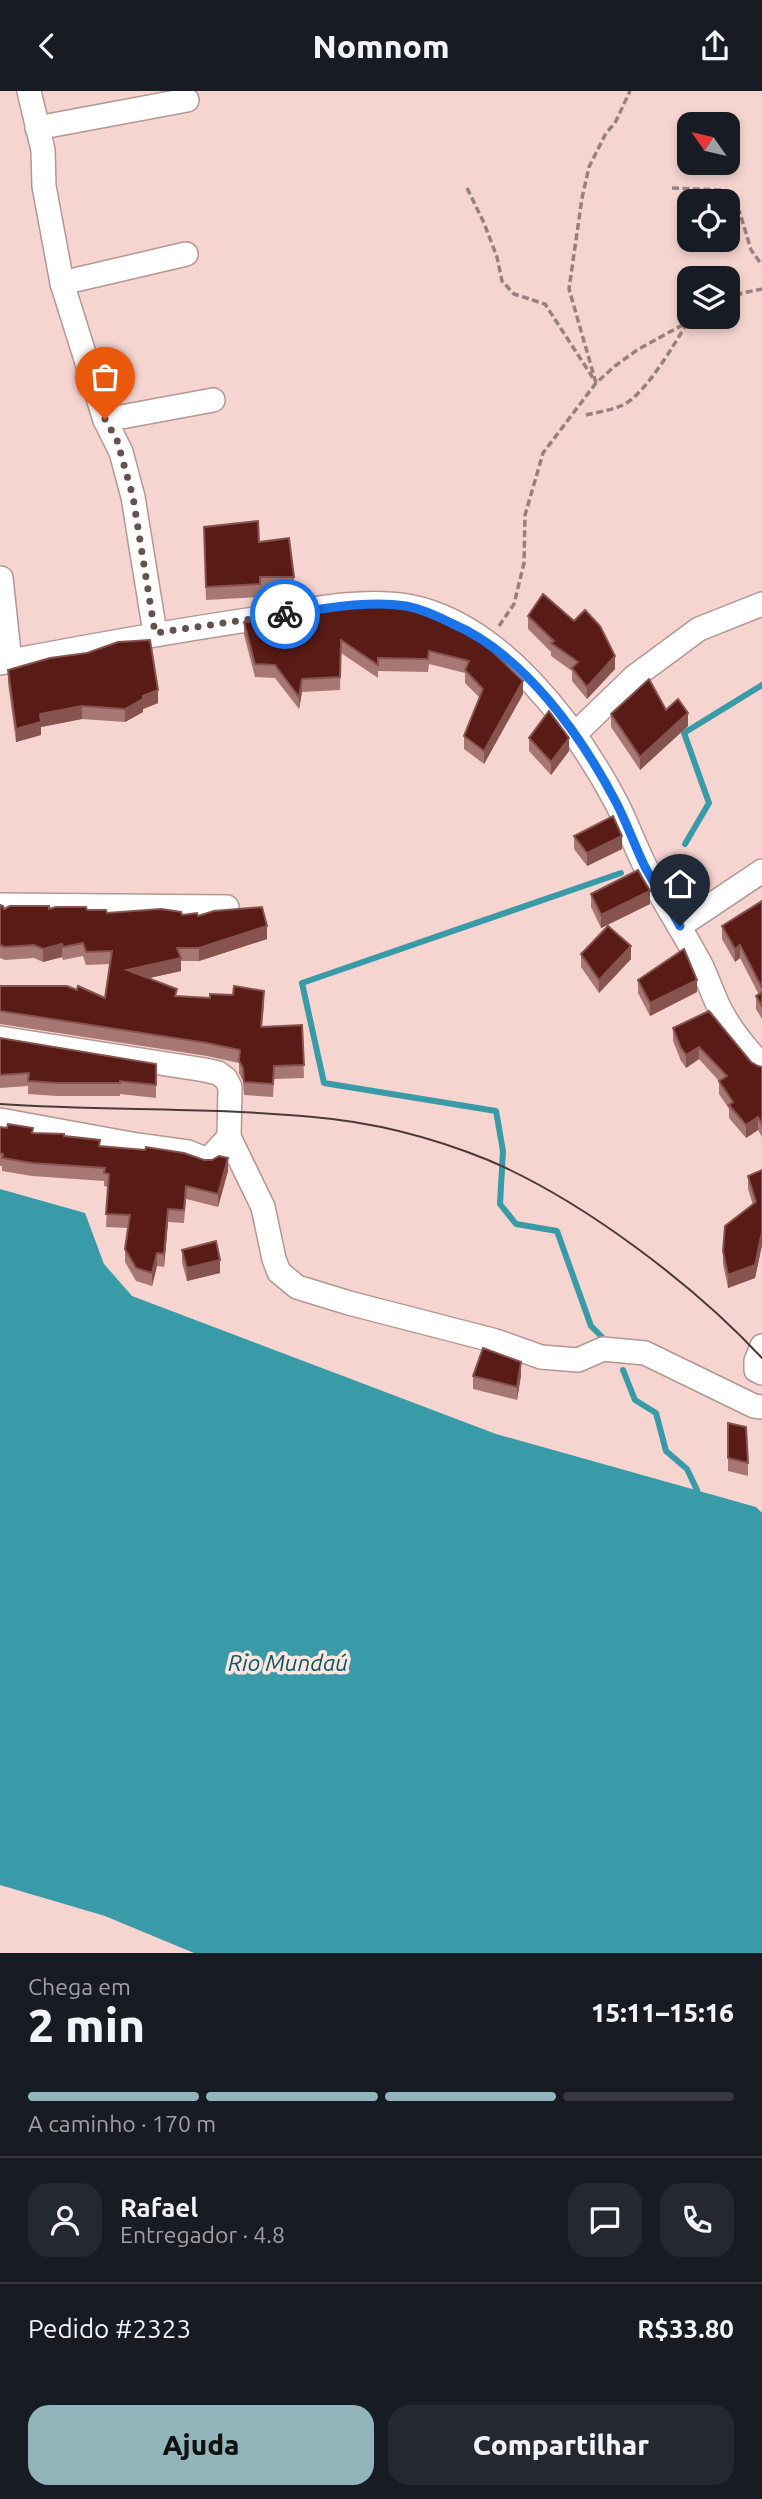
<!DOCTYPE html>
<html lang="pt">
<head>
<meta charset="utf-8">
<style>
  :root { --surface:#171b24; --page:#242831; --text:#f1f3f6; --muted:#9ea1a6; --line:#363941; --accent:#92b5bb }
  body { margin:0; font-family:Ubuntu,sans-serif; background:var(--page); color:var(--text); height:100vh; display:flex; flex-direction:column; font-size:26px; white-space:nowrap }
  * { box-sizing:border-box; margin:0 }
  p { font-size:23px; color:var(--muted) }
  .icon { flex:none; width:38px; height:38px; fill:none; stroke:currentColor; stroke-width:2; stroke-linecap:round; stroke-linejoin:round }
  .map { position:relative; height:1862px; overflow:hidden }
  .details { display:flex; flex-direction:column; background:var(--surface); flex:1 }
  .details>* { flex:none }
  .needle { width:46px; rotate:304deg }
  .buttons { position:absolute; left:677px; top:21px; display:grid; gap:14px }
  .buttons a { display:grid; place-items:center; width:63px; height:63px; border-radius:14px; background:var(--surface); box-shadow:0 4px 10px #0003; font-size:35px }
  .pin { position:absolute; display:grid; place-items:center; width:60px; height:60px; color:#fff; margin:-72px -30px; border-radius:50% 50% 50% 0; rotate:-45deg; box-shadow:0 0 7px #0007 }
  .pin .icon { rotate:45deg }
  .courier { position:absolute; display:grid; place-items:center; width:70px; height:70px; margin:-35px; border:5px solid #1a73e8; border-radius:50%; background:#fff; color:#222; box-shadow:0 2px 9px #0007 }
  .overview em { font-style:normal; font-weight:800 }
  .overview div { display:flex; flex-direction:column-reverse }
  .overview { display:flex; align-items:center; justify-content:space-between; height:119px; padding:0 28px }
  h1 { font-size:46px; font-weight:800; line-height:52px }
  .bar { display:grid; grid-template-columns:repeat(4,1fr); gap:10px 7px; align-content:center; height:84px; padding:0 28px }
  .bar i { height:9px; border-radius:5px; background:var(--line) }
  .bar .current { background:var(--accent) }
  .bar p { grid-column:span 4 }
  .line { display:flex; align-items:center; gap:18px; padding:0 28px; border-top:2px solid var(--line) }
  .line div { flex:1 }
  .round { display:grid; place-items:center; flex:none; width:74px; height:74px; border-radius:21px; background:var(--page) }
  .primary-button { display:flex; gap:14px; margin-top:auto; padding:14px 28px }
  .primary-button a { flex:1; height:80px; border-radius:21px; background:var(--accent); color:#111; font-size:28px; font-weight:800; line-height:80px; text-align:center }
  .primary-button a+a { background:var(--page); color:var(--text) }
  header { display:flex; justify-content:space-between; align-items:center; height:91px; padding:0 28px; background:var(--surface); font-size:32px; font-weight:800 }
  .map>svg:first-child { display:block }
  .water { fill:#389ba7 }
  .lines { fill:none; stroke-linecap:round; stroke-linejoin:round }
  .stream { stroke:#389ba7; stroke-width:6 }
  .minor-casing { stroke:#b59692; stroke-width:26 }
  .path { stroke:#98807d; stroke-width:3.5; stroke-dasharray:7 3.5; stroke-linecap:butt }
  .minor { stroke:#fff; stroke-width:23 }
  .tram { stroke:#493a37; stroke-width:2 }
  .wall { fill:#a77873 }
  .shaded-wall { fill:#87534e }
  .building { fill:#581b16; stroke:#87534e; stroke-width:2 }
  .done { stroke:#64524f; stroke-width:7; stroke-dasharray:0 12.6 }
  .route { stroke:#1a73e8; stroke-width:9 }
  .labels { text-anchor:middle; stroke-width:7; stroke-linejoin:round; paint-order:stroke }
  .water-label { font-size:23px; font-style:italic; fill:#015a63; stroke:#ffe4e0 }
</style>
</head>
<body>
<header><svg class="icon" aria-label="back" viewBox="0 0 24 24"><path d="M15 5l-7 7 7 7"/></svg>Nomnom<svg class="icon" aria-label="share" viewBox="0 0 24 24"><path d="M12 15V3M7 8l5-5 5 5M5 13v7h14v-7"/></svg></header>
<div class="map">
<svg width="762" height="1862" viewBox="0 0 762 1862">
  <rect width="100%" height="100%" fill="#f6d5d0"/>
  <path class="water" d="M0 1098 85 1122 104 1173 132 1205 496 1343 756 1416 762 1422V1862H194L105 1825 0 1794Z"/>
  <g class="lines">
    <g class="stream">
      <path d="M685 753 709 712 684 642 762 594"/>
      <path d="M602 1246 591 1235 557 1140 516 1133 500 1113 503 1060 496 1020 324 992 302 892 621 782"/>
      <path d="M623 1279 635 1309 656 1322 666 1360 687 1378 697 1399"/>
    </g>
    <defs>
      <g id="minor">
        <path d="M29 0 43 59 44 95 62 192 105 329 121 361 133 406 155 542"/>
        <path d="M37 37 187 9"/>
        <path d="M62 192 186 163"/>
        <path d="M105 329 213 309"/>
        <path d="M1 487 10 571"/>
        <path d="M0 572C85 556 170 540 255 528 304 520 358 507 408 515 500 532 576 635 617 713 627 733 635 755 645 775 662 808 682 839 700 872 708 888 713 905 721 920 731 940 748 959 762 975"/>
        <path d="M575 643 634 586 699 538 762 513"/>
        <path d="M0 814 227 816"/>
        <path d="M680 835 762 780"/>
        <path d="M0 947 205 979 218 982 226 988 230 996 229 1046 263 1116 274 1168 279 1181 297 1196 349 1212 496 1250 541 1266 578 1269 603 1258 645 1262 754 1315 762 1316"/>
        <path d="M0 1029 137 1054 188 1061 208 1069 229 1046"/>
        <path d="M762 1255 756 1270V1279L762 1282"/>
      </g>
    </defs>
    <use href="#minor" class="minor-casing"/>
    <g class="path">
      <path d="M467 97 484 132 497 166 502 190 514 203 545 213 593 287"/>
      <path d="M672 97 721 99 730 105 740 122 751 159 762 174"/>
      <path d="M728 212 742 202 762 198"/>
      <path d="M596 292 569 198 582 107 589 76 606 42 615 32 630 0"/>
      <path d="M586 324C598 321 612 319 623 314 646 303 674 253 688 231"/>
      <path d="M499 535 514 513 524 472 525 424 543 362 596 292 615 275 637 259 697 226"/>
    </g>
    <use href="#minor" class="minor"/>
    <path class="tram" d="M0 1013C104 1020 209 1016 313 1026 372 1031 434 1047 488 1069 582 1109 693 1193 762 1267"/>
  </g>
  <g class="wall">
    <path d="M204 436 259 451 294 486V499H260V506L206 509Z"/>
    <path d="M388 514 523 603 484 673 464 658V645L480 607 465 592V582L429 573 428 581 378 580V587L341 562 340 599 302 601 299 618 275 587 255 586 244 544V531Z"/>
    <path d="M528 525 615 578 587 608 572 590V580L551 565V561L528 538Z"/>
    <path d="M8 579 158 612 143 618V621L125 631 82 628 41 636V644L16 651 8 592Z"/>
    <path d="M666 619 688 635 640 679 611 636V623Z"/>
    <path d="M529 647 569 660 551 684 529 660Z"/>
    <path d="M574 745 622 758 587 775 574 758Z"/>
    <path d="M591 803 650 813 601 837 591 816Z"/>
    <path d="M762 810V928L756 918V905L759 904 740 867 735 871 722 848V835Z"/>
    <path d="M0 814 4 818 87 819 107 822 198 825 267 848 199 870H181V880L149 887 177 905 264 913 262 936 302 934 304 987 274 988 273 1006 244 1004 243 990 239 982V972L207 965 0 933V895L105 907 110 873 86 874 83 865 63 869 62 866 43 871 34 867 5 869 0 867Z"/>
    <path d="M581 863 631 868 599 902 581 876Z"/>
    <path d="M638 889 697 901 650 925 638 902Z"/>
    <path d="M673 937 751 971 758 975 762 976V1046L758 1039 746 1047 729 1027V1018L719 1003V990L699 968 686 977 681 970 673 950Z"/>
    <path d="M0 947 156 973V1007L120 1003V1005H57L28 1003V995L0 997Z"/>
    <path d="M0 1036 33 1042 64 1045 100 1055 228 1080 218 1116 186 1108 184 1132 168 1131 164 1176 157 1175 152 1195 136 1190 125 1171V1158L128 1137 106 1136 108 1096 104 1095V1090L32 1085 2 1080V1075H0Z"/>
    <path d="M762 1079V1154L755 1187 728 1197 723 1173V1160L753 1114 748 1098V1085Z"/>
    <path d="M182 1159 220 1182 187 1190 182 1172Z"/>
    <path d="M521 1284 517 1309 473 1298V1285Z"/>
    <path d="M728 1332 748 1372V1385L728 1380Z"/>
  </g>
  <g class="shaded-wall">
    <path d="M615 565V578L587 608V596Z"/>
    <path d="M302 588V601L299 618V606Z"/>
    <path d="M523 590V603L484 673V660Z"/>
    <path d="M158 599V612L143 618V621L125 631V618L143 605Z"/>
    <path d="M82 615V628L41 636V644L16 651V638L40 623Z"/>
    <path d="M688 622V635L640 679V666Z"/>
    <path d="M569 647V660L551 684V671Z"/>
    <path d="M622 745V758L587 775V762Z"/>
    <path d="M650 800V813L601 837V824Z"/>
    <path d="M267 835V848L199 870V857Z"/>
    <path d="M62 853V866L43 871V858Z"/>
    <path d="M740 854V867L735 871V858Z"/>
    <path d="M631 855V868L599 902V889Z"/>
    <path d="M181 867V880L127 892V879Z"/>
    <path d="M697 889V901L650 925V912Z"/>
    <path d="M699 956V968L686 977V964Z"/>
    <path d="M758 1026V1039L746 1047V1034Z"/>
    <path d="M228 1067V1080L218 1116V1103Z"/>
    <path d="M168 1118V1131L164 1176V1163Z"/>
    <path d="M762 1141V1154L755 1187 728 1197V1184Z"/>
    <path d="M157 1162V1175L152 1195V1182Z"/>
    <path d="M220 1169V1182L187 1190V1177Z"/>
    <path d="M521 1271V1284L517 1309V1296Z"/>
  </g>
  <g class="building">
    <path d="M258 430 259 451 289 447 294 486H260V493L206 496 204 436Z"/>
    <path d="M543 503 574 530 585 519 600 535 615 565 587 596 572 577 578 571 551 552 554 550 528 525Z"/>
    <path d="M388 514 405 516 436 525 465 540 492 560 523 590 484 660 464 645 483 598 465 579 469 570 429 560 428 568 378 567V574L341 549 340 586 302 588 299 606 275 574 255 573 244 531 333 516Z"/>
    <path d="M150 549 158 599 143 605V608L125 618 82 615 40 623 41 631 16 638 8 579 50 567 87 562 118 551Z"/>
    <path d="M649 588 666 619 678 608 688 622 640 666 611 623Z"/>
    <path d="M549 620 569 647 551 671 529 647Z"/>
    <path d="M613 725 622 745 587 762 574 745Z"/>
    <path d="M638 779 650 800 601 824 591 803Z"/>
    <path d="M762 810V897L740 854 735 858 722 835Z"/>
    <path d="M0 814 3 815 4 818 10 815H49V818L56 816H86L87 819H106L107 822 161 818 181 821 182 824 197 822 198 825 214 820 262 816 267 835 199 857H177L181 867 127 879 177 898 175 905 210 907V903L233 904 234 895 264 900 261 936 302 934 304 974 274 975 273 993 244 991 243 977 239 970 240 959 207 952 0 920V895H67L77 899 78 895 105 907 112 860 86 861 83 852 63 856 62 853 43 858 34 854 5 856 0 854Z"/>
    <path d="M608 835 631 855 599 889 581 863Z"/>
    <path d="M684 858 697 889 650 912 638 889Z"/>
    <path d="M762 901V915L756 905Z"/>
    <path d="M709 920 751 971 758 975 762 976V1033L758 1026 746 1034 729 1014 733 1011 719 990 727 985 699 956 686 964 681 957 673 937Z"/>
    <path d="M0 947 156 973V994L120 990V992H57L28 990 29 982 0 984Z"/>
    <path d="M8 1033 33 1037 32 1042 64 1043V1045L100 1049 99 1055 145 1059 146 1056 184 1062 204 1069H212L219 1065 228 1067 218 1103 186 1095 184 1119 168 1118 164 1163 157 1162 152 1182 136 1177 125 1158 130 1124 106 1123 109 1083 104 1082 105 1077 32 1072 2 1067 3 1063 0 1062V1036L7 1037Z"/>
    <path d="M762 1079V1141L755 1174 728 1184 723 1160 725 1135 756 1111 748 1085Z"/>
    <path d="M216 1150 220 1169 187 1177 182 1159Z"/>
    <path d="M483 1257 521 1271 517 1296 473 1285Z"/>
    <path d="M728 1332 746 1336 748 1372 728 1367Z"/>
  </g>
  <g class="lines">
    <path class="done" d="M105 328 117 349 133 406 155 542 285 523"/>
    <path class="route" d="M285 523C325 518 366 509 406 515 422 518 437 525 451 532 524 563 581 644 617 713 627 733 635 755 645 776 656 796 669 815 680 835"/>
  </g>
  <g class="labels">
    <g class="water-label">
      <text x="288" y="1580">Rio Mundaú</text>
    </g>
  </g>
</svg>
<div class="buttons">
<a><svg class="needle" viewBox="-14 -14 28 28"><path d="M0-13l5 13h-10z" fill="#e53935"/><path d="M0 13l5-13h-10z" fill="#9ea1a6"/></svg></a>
<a><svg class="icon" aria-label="locate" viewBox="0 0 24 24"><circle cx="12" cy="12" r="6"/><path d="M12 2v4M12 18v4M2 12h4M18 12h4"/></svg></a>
<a><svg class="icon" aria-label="layers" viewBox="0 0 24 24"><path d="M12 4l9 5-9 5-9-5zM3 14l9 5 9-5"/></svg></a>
</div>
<div class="pin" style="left:105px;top:328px;background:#ea580c"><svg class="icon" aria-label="bag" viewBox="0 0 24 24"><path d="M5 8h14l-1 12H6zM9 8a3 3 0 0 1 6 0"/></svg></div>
<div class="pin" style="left:680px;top:835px;background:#1f2937"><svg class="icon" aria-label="home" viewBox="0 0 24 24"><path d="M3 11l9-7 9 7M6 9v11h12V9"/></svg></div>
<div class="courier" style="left:285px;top:523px"><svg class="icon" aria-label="bike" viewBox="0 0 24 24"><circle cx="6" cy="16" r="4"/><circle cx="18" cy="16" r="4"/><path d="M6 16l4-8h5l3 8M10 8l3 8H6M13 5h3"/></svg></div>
</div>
<section class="details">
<div class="overview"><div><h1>2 min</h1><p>Chega em</p></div><em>15:11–15:16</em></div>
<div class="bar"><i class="current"></i><i class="current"></i><i class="current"></i><i></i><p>A caminho · 170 m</p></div>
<div class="line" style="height:126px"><a class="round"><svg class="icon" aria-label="person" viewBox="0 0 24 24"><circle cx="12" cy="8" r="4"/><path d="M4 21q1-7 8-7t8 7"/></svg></a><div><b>Rafael</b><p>Entregador · 4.8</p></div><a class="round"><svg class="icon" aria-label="chat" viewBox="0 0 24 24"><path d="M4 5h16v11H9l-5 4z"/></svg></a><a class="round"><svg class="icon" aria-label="phone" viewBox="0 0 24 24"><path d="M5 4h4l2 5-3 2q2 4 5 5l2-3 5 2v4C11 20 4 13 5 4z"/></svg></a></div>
<div class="line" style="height:91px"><div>Pedido #2323</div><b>R$33.80</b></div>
<div class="primary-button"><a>Ajuda</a><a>Compartilhar</a></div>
</section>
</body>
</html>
